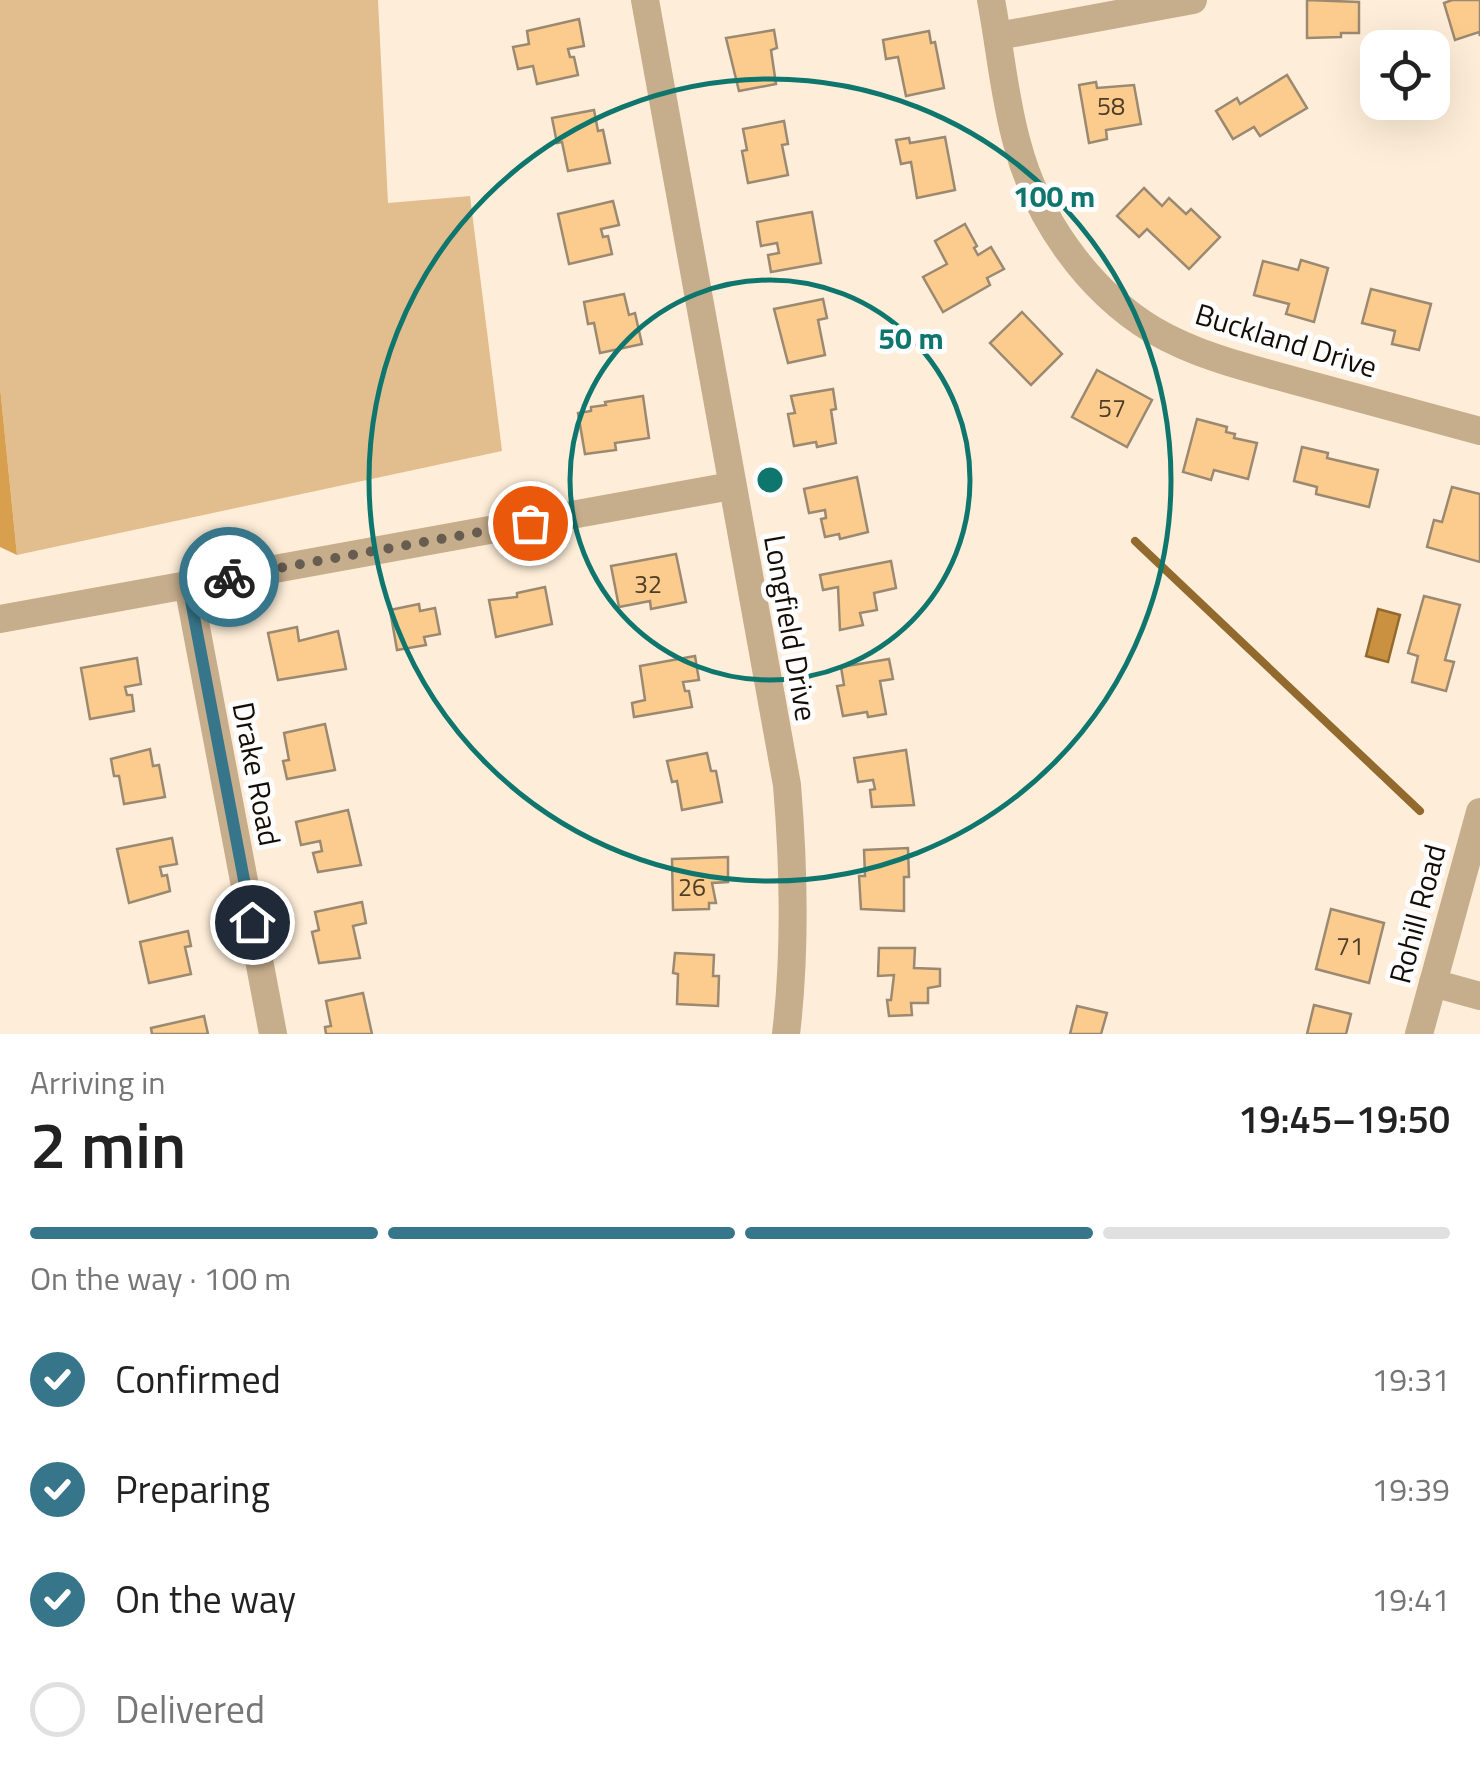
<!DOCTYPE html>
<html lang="en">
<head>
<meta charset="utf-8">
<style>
  :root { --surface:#fff; --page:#f6f6f6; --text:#222; --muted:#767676; --line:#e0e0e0; --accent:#37758a }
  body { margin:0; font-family:"Titillium Web",sans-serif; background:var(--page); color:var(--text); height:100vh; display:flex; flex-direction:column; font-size:38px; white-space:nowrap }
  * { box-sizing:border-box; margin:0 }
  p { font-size:32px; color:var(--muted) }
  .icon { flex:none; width:55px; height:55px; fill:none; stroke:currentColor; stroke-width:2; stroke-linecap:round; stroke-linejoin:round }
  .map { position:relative; height:1034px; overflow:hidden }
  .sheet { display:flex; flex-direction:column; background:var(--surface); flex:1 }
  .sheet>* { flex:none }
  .tools { position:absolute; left:1360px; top:30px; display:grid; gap:20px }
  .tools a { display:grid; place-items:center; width:90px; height:90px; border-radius:20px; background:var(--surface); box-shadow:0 10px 40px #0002; font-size:50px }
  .pin { position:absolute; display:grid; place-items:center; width:85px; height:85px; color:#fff; margin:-42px; border:5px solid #fff; border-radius:50%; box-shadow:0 2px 10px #0007 }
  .courier { position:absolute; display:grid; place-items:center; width:100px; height:100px; margin:-50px; border:8px solid #37758a; border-radius:50%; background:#fff; color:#222; box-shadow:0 2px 12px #0007 }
  .summary em { font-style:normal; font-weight:600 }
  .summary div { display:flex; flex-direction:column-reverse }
  .summary { display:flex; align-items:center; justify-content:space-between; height:170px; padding:0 30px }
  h1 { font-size:65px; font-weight:600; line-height:75px }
  .bar { display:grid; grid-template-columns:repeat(4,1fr); gap:15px 10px; align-content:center; height:120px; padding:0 30px }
  .bar i { height:12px; border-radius:8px; background:var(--line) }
  .bar .current { background:var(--accent) }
  .bar p { grid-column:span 4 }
  ol { padding:0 30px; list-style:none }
  li { display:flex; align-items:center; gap:30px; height:110px }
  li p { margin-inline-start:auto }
  li .icon { padding:10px; border-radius:50%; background:var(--accent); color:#fff; stroke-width:4 }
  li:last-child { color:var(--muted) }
  li i { width:55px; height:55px; border:5px solid var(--line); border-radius:50% }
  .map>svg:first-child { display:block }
  .green { fill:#e2be8e }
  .forest { fill:#d79f4e }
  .water { fill:#ca9240; stroke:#936a2e; stroke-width:2.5 }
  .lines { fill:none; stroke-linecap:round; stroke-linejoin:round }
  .stream { stroke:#936a2e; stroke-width:8 }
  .building { fill:#fbcc8e; stroke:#9b8971; stroke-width:2.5 }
  .minor { stroke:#c6ad8c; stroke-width:28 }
  .done { stroke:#665c4f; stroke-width:10; stroke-dasharray:0 18 }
  .route { stroke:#37758a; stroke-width:12 }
  .ring { fill:none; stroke:#0f766e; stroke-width:5 }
  .labels { text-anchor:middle; stroke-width:10; stroke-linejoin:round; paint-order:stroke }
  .number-label { font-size:25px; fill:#4e3d27 }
  .street-label { font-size:30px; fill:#140d05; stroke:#fdfdfd }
  .centre { fill:#0f766e; stroke:#fdfdfd; stroke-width:5 }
  .ring-label { font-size:30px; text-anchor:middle; font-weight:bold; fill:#0f766e; stroke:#fdfdfd; stroke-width:10; stroke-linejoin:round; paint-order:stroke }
</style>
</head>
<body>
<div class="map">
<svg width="1480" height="1034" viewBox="0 0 1480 1034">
  <rect width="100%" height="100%" fill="#feeed9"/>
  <path class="green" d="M0 0H378L388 203 470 196 502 451 17 555 0 387Z"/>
  <path class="forest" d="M0 387 17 555 0 547Z"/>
  <path class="water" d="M1378 609 1400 615 1388 662 1366 656Z"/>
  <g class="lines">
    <path class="stream" d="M1135 541 1420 811"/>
  </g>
  <g class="building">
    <path d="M1307 0 1359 2V33H1341V37L1307 38Z"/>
    <path d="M1452 0H1480V36L1479 32 1455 40 1444 3Z"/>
    <path d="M579 19 584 46 568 49 570 57H574L578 75 537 84 533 66 518 69 513 47 529 44 527 31Z"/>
    <path d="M774 30 777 48 771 50 776 84 739 91 726 38Z"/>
    <path d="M929 31 931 43 935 42 944 88 906 96 898 57 886 59 883 40Z"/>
    <path d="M1287 75 1307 108 1260 136 1254 127 1233 139 1216 111 1237 98 1240 104Z"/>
    <path d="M1096 82 1097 88 1134 85 1141 124 1106 130 1107 139 1089 143 1079 85Z"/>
    <path d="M594 110 598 131 603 130 610 163 568 171 562 142 557 143 552 118Z"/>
    <path d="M784 121 788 144 782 145 788 175 748 183 742 151 747 150 743 129Z"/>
    <path d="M945 137 955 190 917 198 911 162 901 164 896 140 909 138 910 143Z"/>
    <path d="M1144 188 1162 206 1169 198 1186 214 1191 209 1220 237 1189 269 1147 229 1139 237 1117 216Z"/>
    <path d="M613 201 619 225 601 229 603 237 608 236 612 254 569 264 558 214Z"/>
    <path d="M812 212 821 263 771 272 768 255 779 253 777 243 761 246 757 222Z"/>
    <path d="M965 224 977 246 974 248 978 255 991 247 1004 269 987 278 990 285 943 312 923 277 947 264 935 241Z"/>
    <path d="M1301 260 1328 268 1314 322 1286 314 1289 304 1254 295 1263 261 1298 270Z"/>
    <path d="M1371 289 1431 304 1419 350 1392 344 1395 331 1362 323Z"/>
    <path d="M624 294 629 315 635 313 642 344 600 353 594 323 588 324 584 302Z"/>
    <path d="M823 299 827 318 818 320 825 355 788 363 774 309Z"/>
    <path d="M1022 312 1062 354 1031 385 990 343Z"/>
    <path d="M1097 370 1152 400 1127 447 1072 417Z"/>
    <path d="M833 389 836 409 831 410 836 443 817 447 816 442 794 446 788 414 795 413 791 396Z"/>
    <path d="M643 396 649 438 615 443 616 450 585 454 578 413 591 411V407L606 405 605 402Z"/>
    <path d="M1197 419 1227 427 1226 432 1235 434 1234 438 1257 443 1248 479 1214 470 1211 480 1183 472Z"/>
    <path d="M1302 447 1328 453 1327 458 1378 470 1369 507 1316 494 1317 487 1294 481Z"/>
    <path d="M857 477 868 532 840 539 839 534 825 537 821 519 826 518 825 510 809 513 804 489Z"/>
    <path d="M1452 487 1480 494V562L1427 547 1434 520 1442 522Z"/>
    <path d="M676 554 686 602 651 609 650 601 619 607 611 566Z"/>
    <path d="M891 561 896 588 874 593 877 610 860 613 863 625 840 630 838 587 823 590 820 575Z"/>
    <path d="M545 587 552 624 496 637 489 600 517 597V593Z"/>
    <path d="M1424 596 1460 605 1445 660 1454 662 1446 691 1412 682 1418 656 1408 653Z"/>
    <path d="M419 604 420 611 435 608 440 634 424 637 426 645 397 650 390 610Z"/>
    <path d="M297 627 299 641 338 631 346 669 278 680 268 633Z"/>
    <path d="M695 656 699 680 683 682 685 691H689L692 707 634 717 632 703 645 700 640 666Z"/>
    <path d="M137 658 141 684 125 687 127 695H132L134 711 90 719 81 668Z"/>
    <path d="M889 659 893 679 880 681 886 714 868 717 867 712 843 716 837 686 844 685 841 667Z"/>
    <path d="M325 724 335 770 287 779 283 761 289 760 284 733Z"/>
    <path d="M150 749 153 766 159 765 165 797 124 804 119 776H114L111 759Z"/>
    <path d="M906 750 914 805 872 807 870 790 875 789 873 780 858 782 854 758Z"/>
    <path d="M707 753 711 771H716L722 802 682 810 677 781 672 782 667 761Z"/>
    <path d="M348 810 361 865 318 872 313 853 322 851 320 841 301 845 296 822Z"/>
    <path d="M172 838 177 864 160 867 162 876 167 875 170 891 129 903 117 849Z"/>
    <path d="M908 848 909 877H904V911L861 909 859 876H865L864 850Z"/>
    <path d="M728 857V882L712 883 716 903H709V909L673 910 672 859Z"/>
    <path d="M362 902 366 923 353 926 360 958 319 963 312 932 319 930 315 912Z"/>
    <path d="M1331 909 1384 923 1369 983 1316 969Z"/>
    <path d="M188 931 191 946 185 947 191 974 149 983 140 942Z"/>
    <path d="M879 948H915L914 968 940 969V986L928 988V1003H911L912 1015 889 1016 887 1000H891L894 975 878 976Z"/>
    <path d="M675 953 714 955 713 976H719L718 1006 677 1004 678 974 673 973Z"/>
    <path d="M363 993 372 1034H326L325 1027 331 1026 326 1001Z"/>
    <path d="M1314 1005 1351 1014 1346 1034H1307Z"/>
    <path d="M1077 1006 1107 1013 1101 1034H1070Z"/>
    <path d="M204 1016 208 1034H152L151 1028Z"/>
  </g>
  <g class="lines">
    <g class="minor">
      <path d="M645 0 787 785C794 869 796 950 786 1034"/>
      <path d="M991 0C1000 47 1004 97 1017 143 1036 217 1087 290 1153 330 1199 357 1252 369 1303 383 1362 399 1421 415 1480 431"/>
      <path d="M998 36 1193 0"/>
      <path d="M188 585 273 1034"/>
      <path d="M0 619 731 486"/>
      <path d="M1433 983 1480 996"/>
      <path d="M1419 1034 1480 812"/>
    </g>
  </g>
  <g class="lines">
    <path class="done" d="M229 577 530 523"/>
    <path class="route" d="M229 577 188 585 252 922"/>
  </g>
  <g class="ring">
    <circle cx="770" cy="480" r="200"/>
    <circle cx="770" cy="480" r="401"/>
  </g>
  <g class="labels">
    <g class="number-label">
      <text x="1111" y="115">58</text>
      <text x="1112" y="417">57</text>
      <text x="648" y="593">32</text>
      <text x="692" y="896">26</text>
      <text x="1350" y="955">71</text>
    </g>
    <g class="street-label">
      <text transform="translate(1286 341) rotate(17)" y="10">Buckland Drive</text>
      <text transform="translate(790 628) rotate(80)" y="10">Longfield Drive</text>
      <text transform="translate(256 774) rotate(79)" y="10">Drake Road</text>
      <text transform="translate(1418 914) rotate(-75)" y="10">Rohill Road</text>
    </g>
  </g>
  <circle cx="770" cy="480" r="15" class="centre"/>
  <g class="ring-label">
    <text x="1054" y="207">100 m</text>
    <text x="911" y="349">50 m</text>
  </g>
</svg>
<div class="tools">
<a><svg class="icon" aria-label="locate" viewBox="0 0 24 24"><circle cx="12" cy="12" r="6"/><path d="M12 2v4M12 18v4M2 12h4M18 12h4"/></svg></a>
</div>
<div class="pin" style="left:530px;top:523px;background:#ea580c"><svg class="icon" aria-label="bag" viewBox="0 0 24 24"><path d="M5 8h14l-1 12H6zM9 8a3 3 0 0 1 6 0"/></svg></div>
<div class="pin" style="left:252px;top:922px;background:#1f2937"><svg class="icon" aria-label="home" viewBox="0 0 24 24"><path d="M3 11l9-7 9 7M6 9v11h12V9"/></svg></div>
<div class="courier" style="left:229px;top:577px"><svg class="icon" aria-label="bike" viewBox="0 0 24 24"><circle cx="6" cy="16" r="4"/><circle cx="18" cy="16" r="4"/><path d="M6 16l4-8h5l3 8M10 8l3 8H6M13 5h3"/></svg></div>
</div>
<section class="sheet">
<div class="summary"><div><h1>2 min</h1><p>Arriving in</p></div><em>19:45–19:50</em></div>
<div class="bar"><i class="current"></i><i class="current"></i><i class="current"></i><i></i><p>On the way · 100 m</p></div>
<ol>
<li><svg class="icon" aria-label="check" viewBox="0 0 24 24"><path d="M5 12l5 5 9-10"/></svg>Confirmed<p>19:31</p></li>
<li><svg class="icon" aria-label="check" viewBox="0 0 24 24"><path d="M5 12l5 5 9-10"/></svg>Preparing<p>19:39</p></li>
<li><svg class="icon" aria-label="check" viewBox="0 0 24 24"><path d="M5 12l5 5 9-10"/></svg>On the way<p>19:41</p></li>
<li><i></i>Delivered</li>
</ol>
</section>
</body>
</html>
